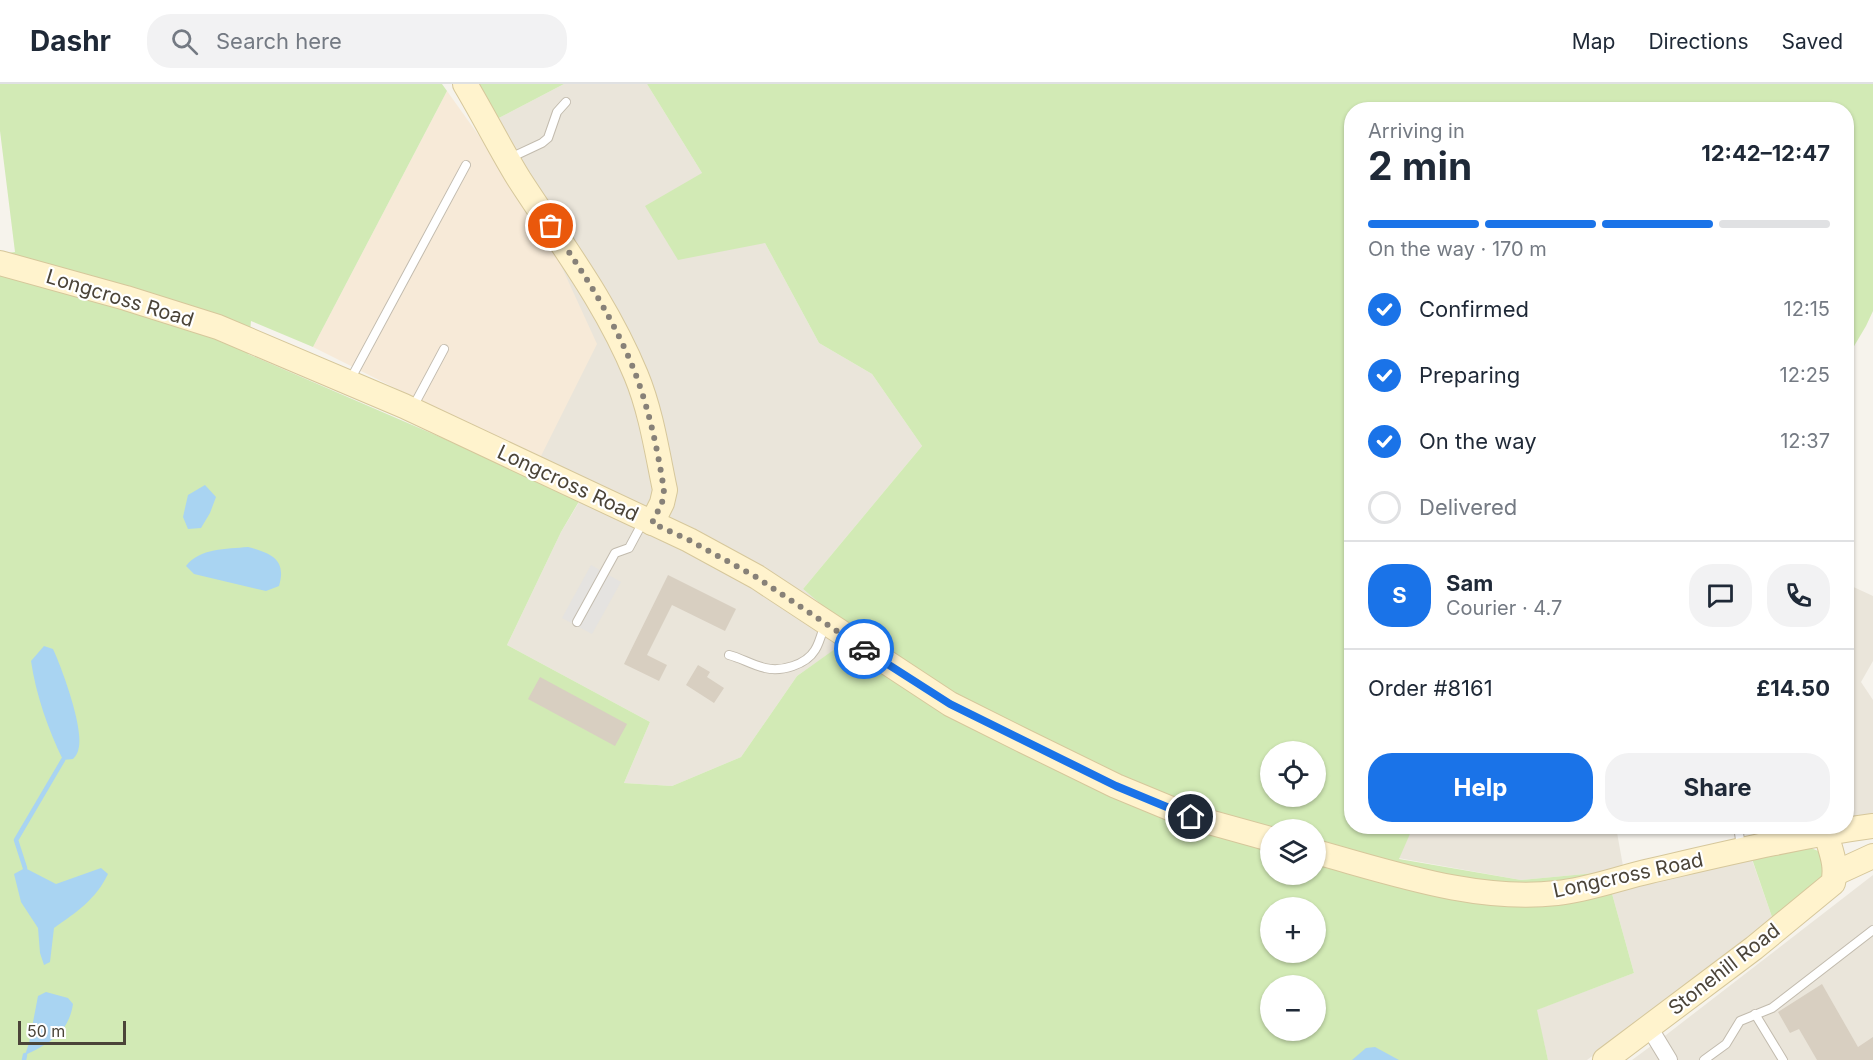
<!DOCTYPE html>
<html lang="en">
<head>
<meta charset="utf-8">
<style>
  :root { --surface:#fff; --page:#f2f2f3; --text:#1f2937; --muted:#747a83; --line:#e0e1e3; --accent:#1a73e8 }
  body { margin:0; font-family:Inter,sans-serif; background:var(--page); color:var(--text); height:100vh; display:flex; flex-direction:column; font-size:22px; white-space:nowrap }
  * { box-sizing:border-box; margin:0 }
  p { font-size:20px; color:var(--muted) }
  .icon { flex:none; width:33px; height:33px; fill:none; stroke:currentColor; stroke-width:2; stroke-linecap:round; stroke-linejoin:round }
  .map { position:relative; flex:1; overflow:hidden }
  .panel { position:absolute; left:1344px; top:18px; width:510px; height:732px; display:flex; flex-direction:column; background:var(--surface); border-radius:24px; box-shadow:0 2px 4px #0004 }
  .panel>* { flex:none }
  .tools { position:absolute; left:1260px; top:657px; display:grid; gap:12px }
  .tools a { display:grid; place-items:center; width:66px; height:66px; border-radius:50%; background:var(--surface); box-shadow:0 2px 4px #0004; font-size:30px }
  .scale { position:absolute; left:18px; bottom:15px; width:108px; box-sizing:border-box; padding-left:6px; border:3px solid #4b4439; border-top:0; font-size:16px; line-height:21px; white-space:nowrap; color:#4b4439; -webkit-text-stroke:4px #fff; paint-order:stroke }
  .pin { position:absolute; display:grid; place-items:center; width:51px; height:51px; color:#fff; margin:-26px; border:3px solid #fff; border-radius:50%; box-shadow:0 2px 6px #0007 }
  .courier { position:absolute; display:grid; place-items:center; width:60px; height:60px; margin:-30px; border:4px solid #1a73e8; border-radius:50%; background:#fff; color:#222; box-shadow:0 2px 8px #0007 }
  .summary em { font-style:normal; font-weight:700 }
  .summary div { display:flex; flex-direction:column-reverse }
  .summary { display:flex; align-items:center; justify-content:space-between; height:102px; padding:0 24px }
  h1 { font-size:39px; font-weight:700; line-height:45px }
  .bar { display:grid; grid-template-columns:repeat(4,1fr); gap:9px 6px; align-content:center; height:72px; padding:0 24px }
  .bar i { height:8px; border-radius:4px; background:var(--line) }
  .bar .selected { background:var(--accent) }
  .bar p { grid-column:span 4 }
  .line { display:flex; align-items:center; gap:15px; padding:0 24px; border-top:2px solid var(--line) }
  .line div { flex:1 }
  .round { display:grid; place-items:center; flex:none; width:63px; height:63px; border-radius:24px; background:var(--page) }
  ol { padding:0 24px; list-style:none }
  li { display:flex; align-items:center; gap:18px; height:66px }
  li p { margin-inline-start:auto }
  li .icon { padding:6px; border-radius:50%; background:var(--accent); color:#fff; stroke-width:4 }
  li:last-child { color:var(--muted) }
  li i { width:33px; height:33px; border:3px solid var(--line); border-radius:50% }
  .primary-button { display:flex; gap:12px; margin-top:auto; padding:12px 24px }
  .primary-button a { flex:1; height:69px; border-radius:24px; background:var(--accent); color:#fff; font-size:24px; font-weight:700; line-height:69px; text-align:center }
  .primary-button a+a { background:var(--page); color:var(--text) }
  header { display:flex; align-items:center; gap:36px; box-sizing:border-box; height:84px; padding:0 30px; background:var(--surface); border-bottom:2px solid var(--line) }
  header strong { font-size:28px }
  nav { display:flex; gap:33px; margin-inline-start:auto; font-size:21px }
  .search { width:420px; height:54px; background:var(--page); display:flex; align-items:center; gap:15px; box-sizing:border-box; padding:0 21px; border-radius:24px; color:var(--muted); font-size:22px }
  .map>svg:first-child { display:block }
  .residential { fill:#eae5da }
  .commercial { fill:#f7ead8 }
  .green { fill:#d2eab5; fill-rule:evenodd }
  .parking { fill:#e5e3e0 }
  .water { fill:#a9d4f2 }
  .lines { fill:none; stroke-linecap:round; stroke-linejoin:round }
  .stream { stroke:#a9d4f2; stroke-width:4.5 }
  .building { fill:#d8cfc1 }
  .lane-casing { stroke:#c2bbae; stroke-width:10 }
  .street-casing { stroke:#c2bbae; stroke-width:18 }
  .secondary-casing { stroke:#d6c79b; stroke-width:26 }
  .lane { stroke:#fff; stroke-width:8 }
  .street { stroke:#fff; stroke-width:16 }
  .secondary { stroke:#fff3cd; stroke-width:24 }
  .done { stroke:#878178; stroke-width:6; stroke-dasharray:0 10.8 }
  .route { stroke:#1a73e8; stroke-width:8 }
  .labels { text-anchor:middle; stroke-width:4.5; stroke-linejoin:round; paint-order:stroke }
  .street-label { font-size:20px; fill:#4b4439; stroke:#fff }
</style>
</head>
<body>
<header>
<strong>Dashr</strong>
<div class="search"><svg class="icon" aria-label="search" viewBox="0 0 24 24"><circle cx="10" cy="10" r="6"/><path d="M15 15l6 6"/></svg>Search here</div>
<nav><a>Map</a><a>Directions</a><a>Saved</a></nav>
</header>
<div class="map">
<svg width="1873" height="976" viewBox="0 0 1873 976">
  <rect width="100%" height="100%" fill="#f6f3ec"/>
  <g class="residential">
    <path d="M564 0H647L702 89 765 159 819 259 872 290 922 362 803 505 857 550 797 592 741 673 672 702 624 699 650 638 507 561 561 448 590 400 539 376 495 36Z"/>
    <path d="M1847 500 1873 512V577L1861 598 1873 616V741L1751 773 1773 836 1587 976H1548L1536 926 1634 889 1606 788 1521 796 1398 774 1413 743H1616L1623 782 1846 742Z"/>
    <path d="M1873 791V976H1632L1666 951Z"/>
  </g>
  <path class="commercial" d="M447 7 542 140 597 260 539 376 313 263Z"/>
  <g class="green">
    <path d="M0 0H442L447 7 313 263 251 237 248 270 581 414 561 448 507 561 650 638 624 699 672 702 741 673 797 592 856 550 803 505 922 362 872 290 819 259 765 159 678 176 645 122 702 89 647 0H1873V227L1866 242 1847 274 1846 26H1352V742L1413 743 1399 775 1521 796 1606 788 1634 889 1537 926 1548 976H0V170L15 168 0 47ZM1270 668H1316V712H1270ZM1270 746H1316V790H1270ZM1270 824H1316V868H1270ZM1270 902H1316V946H1270Z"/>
    <path d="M477 0H564L495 36Z"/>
    <path d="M1806 762 1823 769 1825 793 1773 836 1751 772Z"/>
  </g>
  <path class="parking" d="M591 481 621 498 592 550 562 534Z"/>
  <g class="water">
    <path d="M205 401 216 413 210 429 201 444 188 445 183 433 188 411Z"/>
    <path d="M248 463C271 469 287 475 279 502L266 507 194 490 186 482C200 464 226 465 248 463Z"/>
    <path d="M44 562 53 565C62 584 86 649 78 667 77 670 75 673 73 675L63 676C48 645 36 611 31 577Z"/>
    <path d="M25 784 56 800 101 784 108 790C96 815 77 828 54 844L50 878 44 881 40 869 38 844 21 818 14 790Z"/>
    <path d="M46 908 68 914 73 920C69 948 49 960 25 971L29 959 38 912Z"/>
    <path d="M1375 963 1399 976H1352L1366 964Z"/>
  </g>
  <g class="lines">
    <g class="stream">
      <path d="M25 784 16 756 63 676"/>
      <path d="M24 976 25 971"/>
    </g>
  </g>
  <g class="building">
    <path d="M668 491 736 525 725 547 672 521 647 571 667 581 659 597 624 580Z"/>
    <path d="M698 581 710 588 707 593 724 604 714 619 686 601Z"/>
    <path d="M540 593 627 640 615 662 528 615Z"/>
    <path d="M1822 900 1858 963 1873 953V976H1817L1799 945 1790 949 1778 928Z"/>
  </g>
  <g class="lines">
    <defs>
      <g id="lane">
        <path d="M508 75 542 59 548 54 557 28 566 18"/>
        <path d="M349 298 466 81"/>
        <path d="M413 323 444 265"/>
        <path d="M577 538 615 469 629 464 644 436"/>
        <path d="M729 571C741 574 752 581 765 584 781 588 806 581 815 566 820 558 822 548 825 539"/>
        <path d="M1738 742 1741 763"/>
        <path d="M1755 930 1783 976"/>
        <path d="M1704 976 1726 960 1740 937 1772 924 1873 846"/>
      </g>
      <path id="street" d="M1649 943 1669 976"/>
      <g id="secondary">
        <path d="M465 0C484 32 500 64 519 95 561 160 606 218 636 291 651 327 657 368 665 406L662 419 652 439"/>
        <path d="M0 179 126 214 218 243 404 322 689 456 757 493 950 620 1024 657 1116 702 1191 733 1270 755"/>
        <path d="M1316 768C1393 789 1475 818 1557 809 1588 806 1619 794 1650 787 1724 770 1798 752 1873 742"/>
        <path d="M1836 789 1873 772"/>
        <path d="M1605 976 1754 864 1833 799C1838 781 1830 766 1826 749"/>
      </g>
    </defs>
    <use href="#lane" class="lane-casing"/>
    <use href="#street" class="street-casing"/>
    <use href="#secondary" class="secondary-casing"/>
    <use href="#lane" class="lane"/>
    <use href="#street" class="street"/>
    <use href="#secondary" class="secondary"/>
  </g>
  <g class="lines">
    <path class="done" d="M551 142C584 189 617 240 637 294 650 330 658 368 664 406L662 419 652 439 689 456 756 493 864 565"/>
    <path class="route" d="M864 565 950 620 1116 702 1191 733"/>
  </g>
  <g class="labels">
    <g class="street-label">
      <text transform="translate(120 214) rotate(17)" y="7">Longcross Road</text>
      <text transform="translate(568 399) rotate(25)" y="7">Longcross Road</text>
      <text transform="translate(1628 791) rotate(-12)" y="7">Longcross Road</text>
      <text transform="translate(1724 885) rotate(-38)" y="7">Stonehill Road</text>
    </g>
  </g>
</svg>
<div class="tools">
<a><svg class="icon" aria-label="locate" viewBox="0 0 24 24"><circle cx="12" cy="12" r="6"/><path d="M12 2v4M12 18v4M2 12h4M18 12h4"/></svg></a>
<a><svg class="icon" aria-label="layers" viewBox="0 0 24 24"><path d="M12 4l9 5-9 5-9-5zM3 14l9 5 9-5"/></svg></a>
<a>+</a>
<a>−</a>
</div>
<div class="scale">50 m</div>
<div class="pin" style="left:551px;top:142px;background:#ea580c"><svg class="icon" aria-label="bag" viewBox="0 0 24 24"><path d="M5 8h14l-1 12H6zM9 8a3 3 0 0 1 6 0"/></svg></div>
<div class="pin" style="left:1191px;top:733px;background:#1f2937"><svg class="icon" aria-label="home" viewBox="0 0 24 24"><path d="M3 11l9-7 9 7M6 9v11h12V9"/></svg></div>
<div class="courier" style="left:864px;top:565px"><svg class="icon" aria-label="car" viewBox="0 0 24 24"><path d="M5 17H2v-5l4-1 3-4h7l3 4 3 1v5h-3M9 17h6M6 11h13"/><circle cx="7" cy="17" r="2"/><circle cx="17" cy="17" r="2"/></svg></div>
<section class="panel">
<div class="summary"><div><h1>2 min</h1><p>Arriving in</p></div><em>12:42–12:47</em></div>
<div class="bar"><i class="selected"></i><i class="selected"></i><i class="selected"></i><i></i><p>On the way · 170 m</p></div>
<ol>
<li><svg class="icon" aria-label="check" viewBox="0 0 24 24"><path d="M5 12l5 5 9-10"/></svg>Confirmed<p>12:15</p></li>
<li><svg class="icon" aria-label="check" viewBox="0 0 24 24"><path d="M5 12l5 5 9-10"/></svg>Preparing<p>12:25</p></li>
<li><svg class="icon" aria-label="check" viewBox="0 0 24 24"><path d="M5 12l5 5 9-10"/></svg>On the way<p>12:37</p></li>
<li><i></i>Delivered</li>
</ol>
<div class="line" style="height:108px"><b class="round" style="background:var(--accent);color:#fff">S</b><div><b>Sam</b><p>Courier · 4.7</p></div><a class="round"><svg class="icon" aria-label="chat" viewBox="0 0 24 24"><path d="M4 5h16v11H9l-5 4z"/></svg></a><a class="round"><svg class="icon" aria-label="phone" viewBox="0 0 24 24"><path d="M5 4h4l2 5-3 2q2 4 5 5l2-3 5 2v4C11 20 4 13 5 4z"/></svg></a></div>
<div class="line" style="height:78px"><div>Order #8161</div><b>£14.50</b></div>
<div class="primary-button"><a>Help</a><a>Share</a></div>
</section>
</div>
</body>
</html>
